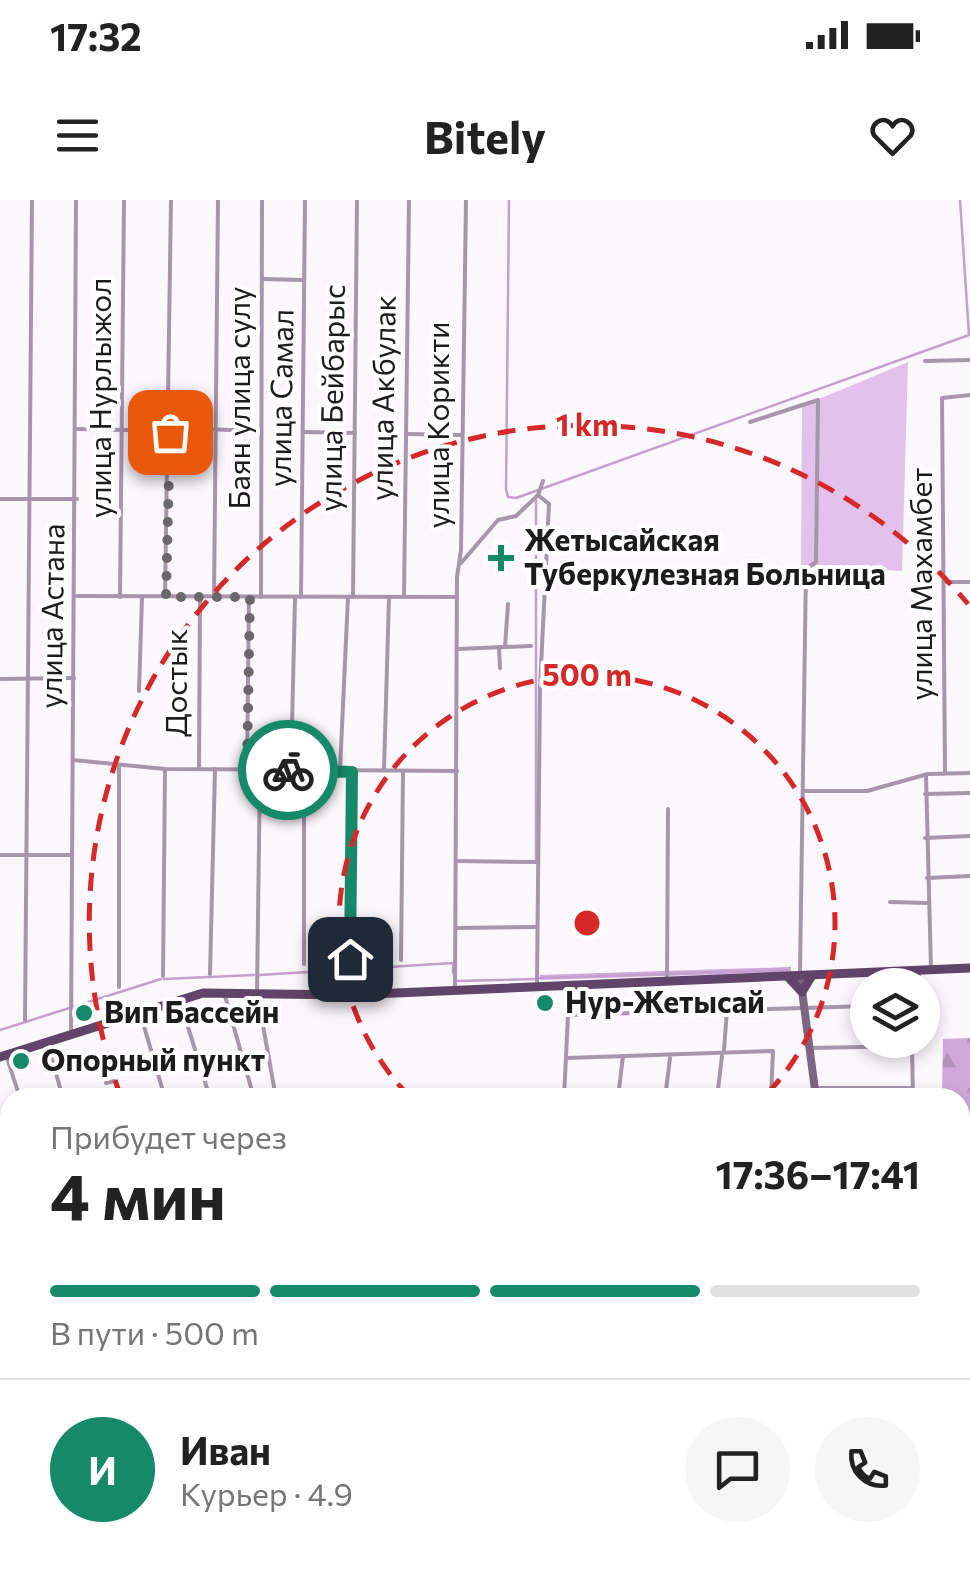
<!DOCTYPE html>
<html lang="ru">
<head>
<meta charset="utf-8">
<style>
  :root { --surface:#fff; --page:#f6f6f6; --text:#222; --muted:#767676; --line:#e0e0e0; --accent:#168969 }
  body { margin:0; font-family:Commissioner,sans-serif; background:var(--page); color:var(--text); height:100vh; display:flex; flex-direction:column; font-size:38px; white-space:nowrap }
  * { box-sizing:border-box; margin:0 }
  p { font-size:32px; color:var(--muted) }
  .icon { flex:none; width:55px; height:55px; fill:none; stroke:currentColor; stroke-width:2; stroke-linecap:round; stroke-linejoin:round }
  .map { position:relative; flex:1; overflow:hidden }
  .drawer { position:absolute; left:0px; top:888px; width:970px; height:492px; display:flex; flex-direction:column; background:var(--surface); border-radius:30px 30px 0 0; box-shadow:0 5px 15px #0003 }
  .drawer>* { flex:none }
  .controls { position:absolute; left:850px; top:768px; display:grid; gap:20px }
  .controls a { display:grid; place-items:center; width:90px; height:90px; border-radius:50%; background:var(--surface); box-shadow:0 5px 15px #0003; font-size:50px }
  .pin { position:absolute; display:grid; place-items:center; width:85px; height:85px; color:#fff; margin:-42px; border-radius:20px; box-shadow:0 5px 15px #0006 }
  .courier { position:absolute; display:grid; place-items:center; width:100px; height:100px; margin:-50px; border:8px solid #168969; border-radius:50%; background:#fff; color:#222; box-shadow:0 2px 12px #0007 }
  .headline em { font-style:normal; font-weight:700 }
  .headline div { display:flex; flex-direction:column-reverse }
  .headline { display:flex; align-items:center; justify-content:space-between; height:170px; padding:0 50px }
  h1 { font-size:65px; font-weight:700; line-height:75px }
  .bar { display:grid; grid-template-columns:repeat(4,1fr); gap:15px 10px; align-content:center; height:120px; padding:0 50px }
  .bar i { height:12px; border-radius:8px; background:var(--line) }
  .bar .selected { background:var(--accent) }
  .bar p { grid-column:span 4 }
  .line { display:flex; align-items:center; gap:25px; padding:0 50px; border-top:2px solid var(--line) }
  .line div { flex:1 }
  .round { display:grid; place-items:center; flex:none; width:105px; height:105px; border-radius:52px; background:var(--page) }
  .status { display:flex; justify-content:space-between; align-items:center; height:70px; padding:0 50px; background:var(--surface); direction:ltr }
  .status svg { height:28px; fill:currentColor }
  header { display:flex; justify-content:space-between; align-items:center; height:130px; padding:0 50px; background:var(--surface); font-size:45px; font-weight:700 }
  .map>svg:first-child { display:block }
  .green { fill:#e2c2eb }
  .forest { fill:url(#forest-firs) }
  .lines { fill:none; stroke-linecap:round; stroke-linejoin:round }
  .stream { stroke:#c49fd0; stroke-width:2.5 }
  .street { stroke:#a695ab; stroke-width:4 }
  .secondary { stroke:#7d6684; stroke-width:8 }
  .primary { stroke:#614469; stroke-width:9 }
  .done { stroke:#6a686b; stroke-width:10; stroke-dasharray:0 18 }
  .route { stroke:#168969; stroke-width:12 }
  .ring { fill:none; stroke:#d62828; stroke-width:5; stroke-dasharray:18 12 }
  .poi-dot { fill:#168969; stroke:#fff; stroke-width:4 }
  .labels { text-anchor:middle; stroke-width:8; stroke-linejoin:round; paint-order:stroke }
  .street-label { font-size:30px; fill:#1c1b1d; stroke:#fff }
  .poi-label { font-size:30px; font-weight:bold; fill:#1c1b1d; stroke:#fff; text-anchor:start }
  .centre { fill:#d62828; stroke:#fff; stroke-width:5 }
  .ring-label { font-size:30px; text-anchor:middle; font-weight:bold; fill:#d62828; stroke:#fff; stroke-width:8; stroke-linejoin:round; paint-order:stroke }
</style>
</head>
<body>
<div class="status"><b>17:32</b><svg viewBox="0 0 49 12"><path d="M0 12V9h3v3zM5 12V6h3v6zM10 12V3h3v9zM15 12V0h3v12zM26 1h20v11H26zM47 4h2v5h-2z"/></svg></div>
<header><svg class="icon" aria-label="menu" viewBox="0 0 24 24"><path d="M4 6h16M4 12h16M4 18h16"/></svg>Bitely<svg class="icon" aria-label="heart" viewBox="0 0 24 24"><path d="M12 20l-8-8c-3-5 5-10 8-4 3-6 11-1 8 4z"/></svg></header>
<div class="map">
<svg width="970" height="1378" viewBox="0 0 970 1378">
  <defs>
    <pattern id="forest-firs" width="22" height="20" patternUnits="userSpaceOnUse" patternTransform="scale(2.5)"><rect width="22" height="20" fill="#cfa9da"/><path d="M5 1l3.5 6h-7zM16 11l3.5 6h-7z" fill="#b191bb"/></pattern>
  </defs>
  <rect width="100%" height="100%" fill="#fcf7fd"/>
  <path class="green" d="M908 162 902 371 801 366 802 206Z"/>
  <g class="forest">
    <path d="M791 767V772L540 780V775Z"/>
    <path d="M970 838V944H960V898L942 897 943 839Z"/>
  </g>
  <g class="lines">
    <g class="stream">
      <path d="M509 0 506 289 508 297 516 298 969 135 960 0"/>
      <path d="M536 300V660"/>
      <path d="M259 775 453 763V773"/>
      <path d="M540 778 788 770"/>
      <path d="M164 779 254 775"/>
      <path d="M458 781 535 779"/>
      <path d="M0 830 161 779"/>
    </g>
    <g class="street">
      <path d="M263 79 303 80"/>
      <path d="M925 161 970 160"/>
      <path d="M750 222 818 200 816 362 806 369 800 772"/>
      <path d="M170 228 260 231"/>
      <path d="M78 229 168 231"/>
      <path d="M304 232 355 233"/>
      <path d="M407 234 462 235"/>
      <path d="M0 299H77"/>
      <path d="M461 363 498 320 516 316 538 295 543 281"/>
      <path d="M945 382H970"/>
      <path d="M77 396 457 397"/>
      <path d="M120 397 124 0"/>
      <path d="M165 397 171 0"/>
      <path d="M214 397 218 0"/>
      <path d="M261 397 262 0"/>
      <path d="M301 397 305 0"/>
      <path d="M353 397 357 0"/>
      <path d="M404 397 409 0"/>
      <path d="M499 447 500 468"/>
      <path d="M505 447 508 404"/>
      <path d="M458 449 531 446"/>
      <path d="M0 479 74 478"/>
      <path d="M139 491 142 397"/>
      <path d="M73 560 165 569 457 571"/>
      <path d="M247 567 249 397"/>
      <path d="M199 569 200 398"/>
      <path d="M260 569 257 792 276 898"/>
      <path d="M291 570 295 399"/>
      <path d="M304 570V764"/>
      <path d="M340 570 348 397"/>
      <path d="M384 570 389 397"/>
      <path d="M945 573 942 198 970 195"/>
      <path d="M926 575 931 770"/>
      <path d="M803 591H867L928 574 970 573"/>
      <path d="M925 594 970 593"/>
      <path d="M925 638 970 636"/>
      <path d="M0 655H70"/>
      <path d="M456 661 536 662"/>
      <path d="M927 678 970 676"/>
      <path d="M890 702 928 703"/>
      <path d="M456 728 537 727"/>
      <path d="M401 760 403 572"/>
      <path d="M919 770V785"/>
      <path d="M210 774 215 569"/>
      <path d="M163 776 165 570"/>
      <path d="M667 779 668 609"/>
      <path d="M537 783 540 487 549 304 538 295"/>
      <path d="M119 787V567"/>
      <path d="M455 789 457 377 461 350 466 0"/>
      <path d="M350 795 352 575"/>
      <path d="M225 796 254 898"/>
      <path d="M180 801 210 898"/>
      <path d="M568 815 868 806"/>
      <path d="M141 816 165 898"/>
      <path d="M25 820 32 0"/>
      <path d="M71 833 76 0"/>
      <path d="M47 842 63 898"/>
      <path d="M912 846 913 898"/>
      <path d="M809 848 912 846 917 840"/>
      <path d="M724 850 727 810"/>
      <path d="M6 855 20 898"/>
      <path d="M567 858 773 851 771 898"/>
      <path d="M106 883 114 881"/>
      <path d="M817 888H912"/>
      <path d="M564 898 568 815 565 788"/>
      <path d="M618 898 623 856"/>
      <path d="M665 898 670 858"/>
      <path d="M717 898 722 856"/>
      <path d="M960 951H970"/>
      <path d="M0 979 10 1013"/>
      <path d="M960 986 970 985"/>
      <path d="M0 990 10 987"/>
      <path d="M960 1081H970"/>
      <path d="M0 1093 10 1092"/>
      <path d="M0 1136 10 1131"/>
      <path d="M0 1163 10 1172"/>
      <path d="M960 1172 970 1171"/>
      <path d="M960 1239 970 1240"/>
      <path d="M960 1293 970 1346"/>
      <path d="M960 1318H970"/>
      <path d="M0 1337 10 1339"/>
      <path d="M252 1370 259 1378"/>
      <path d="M304 1370 306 1378"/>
      <path d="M527 1370 655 1378"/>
      <path d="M907 1370 909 1378"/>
      <path d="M63 1378 64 1370"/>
      <path d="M368 1378 406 1370"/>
      <path d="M465 1378V1370"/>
      <path d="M505 1378 506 1370"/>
      <path d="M670 1378 671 1370"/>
      <path d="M708 1378V1370"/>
      <path d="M747 1378V1370"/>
      <path d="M786 1378V1370"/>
      <path d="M822 1378 823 1370"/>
      <path d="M863 1378V1370"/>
    </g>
    <g class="secondary">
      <path d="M800 775 816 898"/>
      <path d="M949 1370 951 1378"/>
    </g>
    <g class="primary">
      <path d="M788 777 802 792 811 777"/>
      <path d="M0 857 203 793 350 795 970 768"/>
    </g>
  </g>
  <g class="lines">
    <path class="done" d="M170 232 166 397H250L247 568 288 570"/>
    <path class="route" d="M288 570 352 572 350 759"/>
  </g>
  <g class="ring">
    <path d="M410 897A248 248 0 1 1 764 897"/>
    <path d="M121 897A497 497 0 0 1 968 404"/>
  </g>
  <g class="poi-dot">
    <path d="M496 343h10v10h10v10h-10v10h-10v-10h-10v-10h10z"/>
    <circle cx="545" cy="803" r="10"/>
    <circle cx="84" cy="813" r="10"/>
    <circle cx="21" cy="861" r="10"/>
  </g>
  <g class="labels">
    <g class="street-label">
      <text transform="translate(101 198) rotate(-90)" y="10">улица Нурлыжол</text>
      <text transform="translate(240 198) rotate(-90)" y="10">Баян улица сулу</text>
      <text transform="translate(282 198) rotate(-89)" y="10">улица Самал</text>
      <text transform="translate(333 198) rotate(-89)" y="10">улица Бейбарыс</text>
      <text transform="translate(384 198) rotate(-89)" y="10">улица Акбулак</text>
      <text transform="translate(439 225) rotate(-90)" y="10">улица Корикти</text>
      <text transform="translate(922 384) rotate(-90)" y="10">улица Махамбет</text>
      <text transform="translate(53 416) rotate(-89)" y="10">улица Астана</text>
      <text transform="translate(177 483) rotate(-90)" y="10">Достык</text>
    </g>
    <g class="poi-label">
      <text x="524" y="351">Жетысайская<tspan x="524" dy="34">Туберкулезная Больница</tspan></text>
      <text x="565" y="813">Нур-Жетысай</text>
      <text x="104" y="823">Вип Бассейн</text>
      <text x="41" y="871">Опорный пункт</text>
    </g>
  </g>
  <circle cx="587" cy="723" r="15" class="centre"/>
  <g class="ring-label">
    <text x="587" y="236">1 km</text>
    <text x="587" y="486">500 m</text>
  </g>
</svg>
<div class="controls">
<a><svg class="icon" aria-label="layers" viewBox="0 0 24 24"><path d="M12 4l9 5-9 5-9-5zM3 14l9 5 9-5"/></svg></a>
</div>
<div class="pin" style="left:170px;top:232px;background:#ea580c"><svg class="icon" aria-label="bag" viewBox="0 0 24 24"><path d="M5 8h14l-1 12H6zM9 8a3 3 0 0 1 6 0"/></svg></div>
<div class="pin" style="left:350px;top:759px;background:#1f2937"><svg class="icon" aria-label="home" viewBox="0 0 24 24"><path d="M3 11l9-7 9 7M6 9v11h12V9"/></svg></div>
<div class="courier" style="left:288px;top:570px"><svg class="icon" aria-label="bike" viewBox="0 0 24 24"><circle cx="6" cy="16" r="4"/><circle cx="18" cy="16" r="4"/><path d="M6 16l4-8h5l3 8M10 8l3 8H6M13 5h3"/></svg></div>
<section class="drawer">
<div class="headline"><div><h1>4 мин</h1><p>Прибудет через</p></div><em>17:36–17:41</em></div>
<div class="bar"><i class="selected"></i><i class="selected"></i><i class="selected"></i><i></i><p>В пути · 500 m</p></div>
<div class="line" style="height:180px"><b class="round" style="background:var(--accent);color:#fff">И</b><div><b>Иван</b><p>Курьер · 4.9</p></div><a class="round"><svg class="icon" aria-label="chat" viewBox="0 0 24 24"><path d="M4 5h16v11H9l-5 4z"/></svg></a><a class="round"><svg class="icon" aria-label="phone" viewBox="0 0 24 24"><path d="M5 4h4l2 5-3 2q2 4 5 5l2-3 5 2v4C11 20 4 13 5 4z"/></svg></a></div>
</section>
</div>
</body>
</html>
